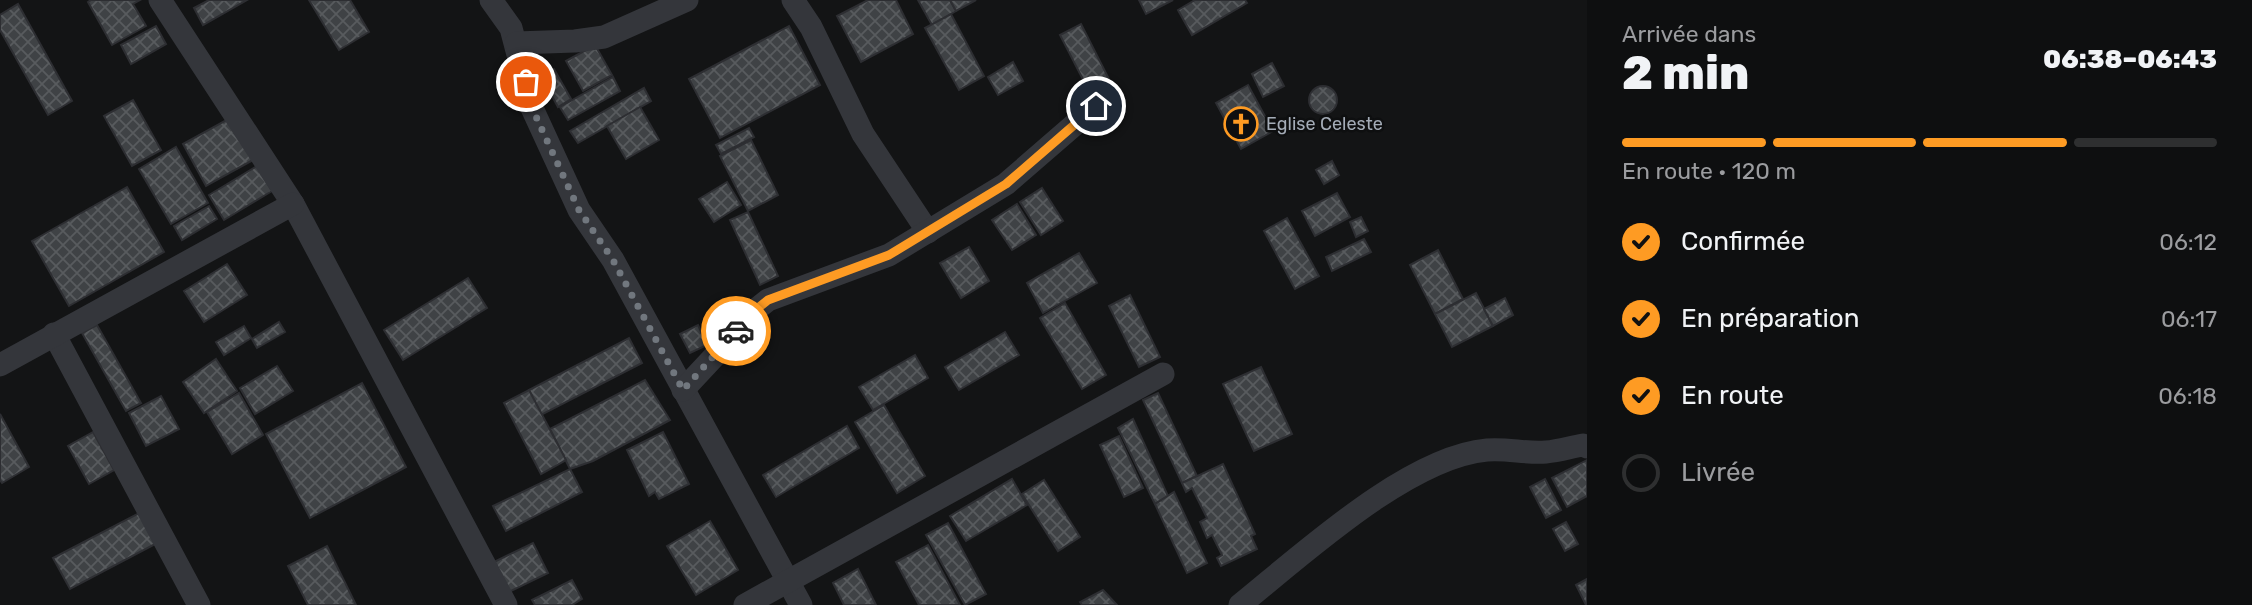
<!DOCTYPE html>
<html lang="fr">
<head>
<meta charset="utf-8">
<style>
  :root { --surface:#0e0f10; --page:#171819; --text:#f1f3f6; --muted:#9b9c9f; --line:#2e2f30; --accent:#fe9b23 }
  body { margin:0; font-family:Rubik,sans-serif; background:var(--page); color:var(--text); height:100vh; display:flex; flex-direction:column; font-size:26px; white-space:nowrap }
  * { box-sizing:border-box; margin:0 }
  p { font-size:23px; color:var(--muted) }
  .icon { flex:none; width:38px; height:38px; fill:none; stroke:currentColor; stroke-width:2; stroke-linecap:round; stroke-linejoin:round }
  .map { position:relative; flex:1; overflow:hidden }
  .panel { display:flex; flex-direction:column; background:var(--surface); width:665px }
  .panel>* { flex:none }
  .pin { position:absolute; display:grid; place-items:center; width:60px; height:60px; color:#fff; margin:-30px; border:4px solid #fff; border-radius:50%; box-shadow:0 2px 7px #0007 }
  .courier { position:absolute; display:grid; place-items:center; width:70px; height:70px; margin:-35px; border:5px solid #fe9b23; border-radius:50%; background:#fff; color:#222; box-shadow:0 2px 9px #0007 }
  .head em { font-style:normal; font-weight:800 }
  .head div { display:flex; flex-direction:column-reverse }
  .head { display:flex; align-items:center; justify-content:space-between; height:119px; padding:0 35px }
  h1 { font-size:46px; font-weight:800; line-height:52px }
  .bar { display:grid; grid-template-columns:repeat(4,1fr); gap:10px 7px; align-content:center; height:84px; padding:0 35px }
  .bar i { height:9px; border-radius:5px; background:var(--line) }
  .bar .current { background:var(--accent) }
  .bar p { grid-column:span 4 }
  ol { padding:0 35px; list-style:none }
  li { display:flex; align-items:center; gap:21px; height:77px }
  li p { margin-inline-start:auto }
  li .icon { padding:7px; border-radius:50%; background:var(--accent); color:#111; stroke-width:4 }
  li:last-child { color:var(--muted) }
  li i { width:38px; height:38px; border:4px solid var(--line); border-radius:50% }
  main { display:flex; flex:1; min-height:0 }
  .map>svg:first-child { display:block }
  .building { fill:url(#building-cross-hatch); stroke:#2d2e32; stroke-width:2 }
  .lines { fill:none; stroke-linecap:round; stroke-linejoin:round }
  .street { stroke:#34363b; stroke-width:23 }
  .done { stroke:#71777e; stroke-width:7; stroke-dasharray:0 12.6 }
  .route { stroke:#fe9b23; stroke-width:9 }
  .labels { text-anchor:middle; stroke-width:5; stroke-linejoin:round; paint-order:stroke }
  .poi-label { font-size:18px; fill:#a4acb7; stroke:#0e0f10; text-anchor:start }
</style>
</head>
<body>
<main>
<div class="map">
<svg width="1587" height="605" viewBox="0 0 1587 605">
  <defs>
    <pattern id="building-cross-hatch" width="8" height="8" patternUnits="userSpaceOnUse" patternTransform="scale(1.75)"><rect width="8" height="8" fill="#3f4245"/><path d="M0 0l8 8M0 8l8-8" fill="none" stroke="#585b5e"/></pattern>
  </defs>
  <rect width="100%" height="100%" fill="#131415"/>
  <g class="building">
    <path d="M91 0H140L133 4 146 26 112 45 88 2Z"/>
    <path d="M209 0H247L203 25 194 8Z"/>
    <path d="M309 0H350L369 32 339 50Z"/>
    <path d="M868 0H896L913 34 861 62 837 16Z"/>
    <path d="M918 0H950L956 11 932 25Z"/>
    <path d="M950 0H976L956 11Z"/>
    <path d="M1139 0H1173L1146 14Z"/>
    <path d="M1195 0H1245L1247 3 1192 35 1178 10Z"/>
    <path d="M18 4 72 101 48 115 0 30V15Z"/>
    <path d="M951 14 984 76 959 90 925 28Z"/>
    <path d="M1081 24 1114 89 1093 99 1060 35Z"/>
    <path d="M156 26 166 44 131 64 121 45Z"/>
    <path d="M789 26 820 85 720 138 689 79Z"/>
    <path d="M595 45 612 75 583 91 566 61Z"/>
    <path d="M1013 62 1023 81 998 95 988 77Z"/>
    <path d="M1272 63 1284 86 1263 97 1252 74Z"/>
    <path d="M554 69 571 99 558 107 541 76Z"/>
    <path d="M613 77 620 91 568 120 560 107Z"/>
    <path d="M1248 85 1273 131 1241 149 1216 103Z"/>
    <circle cx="1323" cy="100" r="14"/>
    <path d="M644 88 651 101 578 143 570 131Z"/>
    <path d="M133 100 161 150 132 166 104 116Z"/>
    <path d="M640 107 659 140 626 159 607 126Z"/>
    <path d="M230 118 253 160 206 186 183 144Z"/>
    <path d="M749 128 754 137 721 154 716 145Z"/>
    <path d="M751 140 778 195 748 211 720 156Z"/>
    <path d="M176 147 208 203 171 224 139 169Z"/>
    <path d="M1332 161 1339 175 1324 184 1316 170Z"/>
    <path d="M257 166 272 191 224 220 209 195Z"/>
    <path d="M727 182 741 205 714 222 699 199Z"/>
    <path d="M127 187 164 252 69 306 32 241Z"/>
    <path d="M1042 188 1063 221 1041 235 1020 202Z"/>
    <path d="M1337 193 1350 217 1315 236 1302 211Z"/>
    <path d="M1017 204 1036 235 1012 250 992 220Z"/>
    <path d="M209 206 217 219 182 240 174 226Z"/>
    <path d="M748 212 778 276 760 285 730 220Z"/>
    <path d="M1361 217 1368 231 1356 237 1350 222Z"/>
    <path d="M1287 218 1319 276 1295 289 1264 231Z"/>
    <path d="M1364 239 1371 252 1332 271 1326 257Z"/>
    <path d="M969 247 989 281 961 298 940 263Z"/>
    <path d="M1438 250 1463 299 1435 314 1410 265Z"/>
    <path d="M1079 253 1097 283 1043 313 1027 283Z"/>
    <path d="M227 264 247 295 204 322 184 291Z"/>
    <path d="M468 278 487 308 403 360 384 330Z"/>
    <path d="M1476 293 1493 326 1452 347 1435 314Z"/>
    <path d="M1130 295 1160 357 1139 367 1109 306Z"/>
    <path d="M1505 298 1513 315 1493 326 1484 309Z"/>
    <path d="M1065 303 1106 375 1082 389 1040 318Z"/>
    <path d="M279 322 285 332 257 348 252 339Z"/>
    <path d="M97 325 141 403 126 411 82 333Z"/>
    <path d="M698 325 707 345 690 353 680 334Z"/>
    <path d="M244 326 251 338 224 355 216 342Z"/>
    <path d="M1005 332 1019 355 959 390 945 367Z"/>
    <path d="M629 338 642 363 541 415 529 390Z"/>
    <path d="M915 355 928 378 873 410 859 387Z"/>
    <path d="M216 359 237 391 204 413 183 382Z"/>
    <path d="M277 366 293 391 255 414 240 388Z"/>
    <path d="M1261 367 1292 434 1254 451 1223 384Z"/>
    <path d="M645 380 670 420 593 461 570 469 550 429Z"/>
    <path d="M362 383 406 467 310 518 266 434Z"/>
    <path d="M529 390 566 460 541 474 504 403Z"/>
    <path d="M239 393 263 435 232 454 207 412Z"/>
    <path d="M1158 393 1197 476 1182 483 1143 400Z"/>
    <path d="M161 396 179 429 146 446 129 413Z"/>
    <path d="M884 405 925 476 897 493 855 422Z"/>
    <path d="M0 414 29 467 2 483 0 480Z"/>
    <path d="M1133 419 1168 496 1155 504 1118 428Z"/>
    <path d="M847 426 859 448 776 497 763 475Z"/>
    <path d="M93 432 114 470 89 484 68 446Z"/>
    <path d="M663 432 689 484 659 499 655 492 649 496 627 450Z"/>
    <path d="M1119 436 1143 488 1124 497 1100 445Z"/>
    <path d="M1587 460V496L1567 507 1552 478Z"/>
    <path d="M1223 464 1255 534 1251 536 1257 549 1221 566 1217 558 1222 555 1212 535 1207 538 1200 522 1207 518 1192 488 1186 492 1182 483Z"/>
    <path d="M570 469 582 492 506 531 493 506Z"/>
    <path d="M1012 479 1027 505 966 541 950 516Z"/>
    <path d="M1545 479 1561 510 1546 518 1530 487Z"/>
    <path d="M1044 480 1080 537 1058 551 1022 494Z"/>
    <path d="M1174 492 1207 563 1187 573 1155 504Z"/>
    <path d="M143 511 159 542 70 589 53 558Z"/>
    <path d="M710 521 738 570 696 595 667 546Z"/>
    <path d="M1566 522 1578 544 1565 551 1553 529Z"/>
    <path d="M948 523 986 594 965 605 926 535Z"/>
    <path d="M533 543 548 573 509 592 494 562Z"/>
    <path d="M928 545 960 605H919L896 562Z"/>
    <path d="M327 546 356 605H308L288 566Z"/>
    <path d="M858 569 876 605H844L833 583Z"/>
    <path d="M1587 579V605H1586L1576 585Z"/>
    <path d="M572 580 582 599 572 605H535L532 600Z"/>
    <path d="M1103 590 1117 605H1082L1080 602Z"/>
  </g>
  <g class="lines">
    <g class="street">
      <path d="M160 0 293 204 506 605"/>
      <path d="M491 0 511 28 532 108 579 210 613 260 801 605"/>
      <path d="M793 0 811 27 863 134 928 232"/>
      <path d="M516 43 575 41 604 37 687 0"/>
      <path d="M54 334 199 605"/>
      <path d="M0 365 293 204"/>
      <path d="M683 390 725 345 744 319 768 300 889 255 1006 184 1096 106"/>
      <path d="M745 605 1163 374"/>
      <path d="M1240 605C1302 555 1408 457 1487 450 1507 448 1527 454 1546 452 1559 451 1571 447 1583 445L1587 447"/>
    </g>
  </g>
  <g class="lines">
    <path class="done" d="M526 82 532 108 579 210 613 260 683 390 736 331"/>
    <path class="route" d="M736 331 744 319 768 300 889 255 1006 184 1096 106"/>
  </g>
  <defs>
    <symbol id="church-ring" viewBox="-11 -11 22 22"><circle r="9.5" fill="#0e0f10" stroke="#fe9b23" stroke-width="1.5"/><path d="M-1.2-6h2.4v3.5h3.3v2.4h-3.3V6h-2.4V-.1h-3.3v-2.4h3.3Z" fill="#fe9b23"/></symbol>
  </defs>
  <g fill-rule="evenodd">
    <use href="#church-ring" x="1222" y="105" width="38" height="38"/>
  </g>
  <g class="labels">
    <g class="poi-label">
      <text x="1266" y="130">Eglise Celeste</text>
    </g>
  </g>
</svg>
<div class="pin" style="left:526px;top:82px;background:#ea580c"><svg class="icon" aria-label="bag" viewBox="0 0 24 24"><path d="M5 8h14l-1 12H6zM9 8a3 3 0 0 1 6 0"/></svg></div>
<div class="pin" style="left:1096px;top:106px;background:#1f2937"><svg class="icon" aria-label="home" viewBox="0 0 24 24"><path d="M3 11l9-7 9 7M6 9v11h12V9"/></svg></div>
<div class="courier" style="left:736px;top:331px"><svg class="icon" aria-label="car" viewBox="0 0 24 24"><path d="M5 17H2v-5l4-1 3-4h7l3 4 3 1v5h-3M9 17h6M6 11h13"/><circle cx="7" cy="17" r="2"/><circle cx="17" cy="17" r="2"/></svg></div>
</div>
<section class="panel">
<div class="head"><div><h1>2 min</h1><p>Arrivée dans</p></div><em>06:38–06:43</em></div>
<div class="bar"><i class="current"></i><i class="current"></i><i class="current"></i><i></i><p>En route · 120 m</p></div>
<ol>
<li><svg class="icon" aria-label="check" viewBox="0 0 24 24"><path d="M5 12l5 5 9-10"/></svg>Confirmée<p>06:12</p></li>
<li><svg class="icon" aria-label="check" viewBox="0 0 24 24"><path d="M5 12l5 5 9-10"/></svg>En préparation<p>06:17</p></li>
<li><svg class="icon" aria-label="check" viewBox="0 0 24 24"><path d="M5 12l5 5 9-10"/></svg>En route<p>06:18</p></li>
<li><i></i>Livrée</li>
</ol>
</section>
</main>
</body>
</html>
